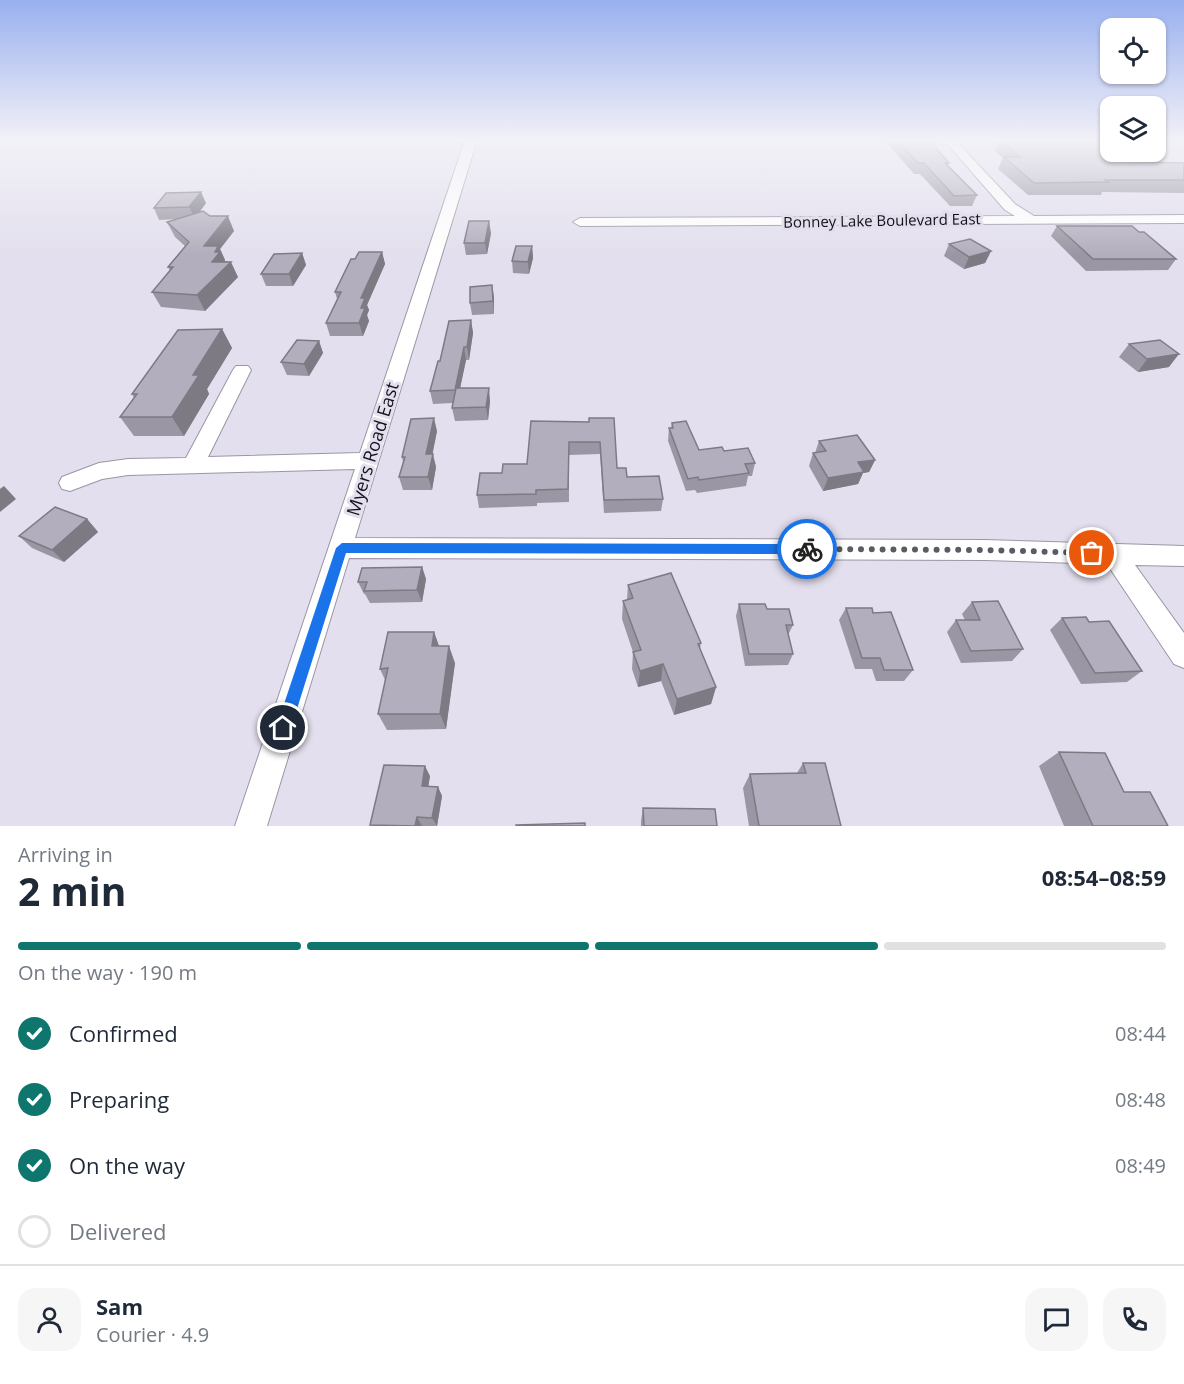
<!DOCTYPE html>
<html lang="en">
<head>
<meta charset="utf-8">
<style>
  :root { --surface:#fff; --page:#f6f6f7; --text:#1f2937; --muted:#747a83; --line:#e0e1e3; --accent:#0f766e }
  body { margin:0; font-family:"Open Sans",sans-serif; background:var(--page); color:var(--text); height:100vh; display:flex; flex-direction:column; font-size:22px; white-space:nowrap }
  * { box-sizing:border-box; margin:0 }
  p { font-size:20px; color:var(--muted) }
  .icon { flex:none; width:33px; height:33px; fill:none; stroke:currentColor; stroke-width:2; stroke-linecap:round; stroke-linejoin:round }
  .map { position:relative; height:826px; overflow:hidden }
  .sheet { display:flex; flex-direction:column; background:var(--surface); flex:1 }
  .sheet>* { flex:none }
  .buttons { position:absolute; left:1100px; top:18px; display:grid; gap:12px }
  .buttons a { display:grid; place-items:center; width:66px; height:66px; border-radius:12px; background:var(--surface); box-shadow:0 2px 4px #0004; font-size:30px }
  .pin { position:absolute; display:grid; place-items:center; width:51px; height:51px; color:#fff; margin:-26px; border:3px solid #fff; border-radius:50%; box-shadow:0 2px 6px #0007 }
  .courier { position:absolute; display:grid; place-items:center; width:60px; height:60px; margin:-30px; border:4px solid #1a73e8; border-radius:50%; background:#fff; color:#222; box-shadow:0 2px 8px #0007 }
  .summary em { font-style:normal; font-weight:700 }
  .summary div { display:flex; flex-direction:column-reverse }
  .summary { display:flex; align-items:center; justify-content:space-between; height:102px; padding:0 18px }
  h1 { font-size:39px; font-weight:700; line-height:45px }
  .bar { display:grid; grid-template-columns:repeat(4,1fr); gap:9px 6px; align-content:center; height:72px; padding:0 18px }
  .bar i { height:8px; border-radius:4px; background:var(--line) }
  .bar .active { background:var(--accent) }
  .bar p { grid-column:span 4 }
  .line { display:flex; align-items:center; gap:15px; padding:0 18px; border-top:2px solid var(--line) }
  .line div { flex:1 }
  .round { display:grid; place-items:center; flex:none; width:63px; height:63px; border-radius:18px; background:var(--page) }
  ol { padding:0 18px; list-style:none }
  li { display:flex; align-items:center; gap:18px; height:66px }
  li p { margin-inline-start:auto }
  li .icon { padding:6px; border-radius:50%; background:var(--accent); color:#fff; stroke-width:4 }
  li:last-child { color:var(--muted) }
  li i { width:33px; height:33px; border:3px solid var(--line); border-radius:50% }
  .map>svg:first-child { display:block }
  .lines { fill:none; stroke-linecap:round; stroke-linejoin:round }
  .minor-casing { stroke:#9a96a4; stroke-width:2 }
  .minor { fill:#fff; fill-rule:evenodd }
  .wall { fill:#9a96a3 }
  .shaded-wall { fill:#7d7a84 }
  .building { fill:#b3aebd; stroke:#7d7a84; stroke-width:1.5 }
  .route { fill:#1a73e8 }
  .done { stroke:#5c5a62; stroke-width:6; stroke-dasharray:0 10.8 }
  .labels { text-anchor:middle; stroke-width:6; stroke-linejoin:round; paint-order:stroke }
  .far-street-label { font-size:15px; fill:#131217; stroke:#e3dfee }
  .street-label { font-size:18px; fill:#131217; stroke:#e3dfee }
</style>
</head>
<body>
<div class="map">
<svg width="1184" height="826" viewBox="0 0 1184 826">
  <rect width="100%" height="100%" fill="#e3dfee"/>
  <g class="lines">
    <defs>
      <g id="minor">
        <path d="M465 140H477L355 538 985 540 1184 546V566L1135 565 1184 633V668L1174 664 1107 564 985 560 349 558 267 826H235L355 469 128 475 102 479 70 491 62 489 59 483 62 477 99 463 128 459 186 458 233 370 236 366H248L251 370 208 457 360 453Z"/>
        <path d="M944 140H955L1015 204 1034 216 1184 215V223L580 226 573 222 580 218 1015 216 1005 210Z"/>
      </g>
    </defs>
    <use href="#minor" class="minor-casing"/>
    <use href="#minor" class="minor"/>
  </g>
  <g class="wall">
    <path d="M879 140H929L949 163 948 166 977 195 972 206H950L920 174H914L887 143H882Z"/>
    <path d="M1000 140H1102L1134 162 1184 163V193L1102 192 1101 195H1028L998 169 1003 158 995 151Z"/>
    <path d="M206 203 200 211 210 216 234 231 220 249 225 260V262L238 277 205 311 161 307 152 292 170 271 168 267 185 246 175 237 167 222 178 219 159 220 154 208Z"/>
    <path d="M1057 226 1176 259 1168 270 1086 271 1051 236Z"/>
    <path d="M491 233 487 254 466 255 464 243Z"/>
    <path d="M949 244 991 251 985 263 964 269 944 256Z"/>
    <path d="M532 246 533 258 529 274 513 273 512 261Z"/>
    <path d="M382 252 385 264 367 305 369 310 367 315 369 321 363 336H330L326 323 337 299 335 292 355 259Z"/>
    <path d="M302 253 306 265 293 286H266L261 274Z"/>
    <path d="M494 297V314L472 315 470 303Z"/>
    <path d="M471 320 473 333 469 360H466L460 388 490 401 488 420 455 421 452 408 453 403 433 404 430 391 440 361Z"/>
    <path d="M222 329 232 348 207 389 209 394 184 436H134L120 417 134 398 132 394Z"/>
    <path d="M319 341 323 353 309 376 287 375 281 362Z"/>
    <path d="M1129 344 1169 367 1138 372 1119 357Z"/>
    <path d="M589 422 617 468 627 477 663 499 661 511 604 513 600 454 569 455V502L537 503V506L479 508 477 495 502 473 527 464Z"/>
    <path d="M672 423 699 450 724 451 755 463 752 476H748L746 486 697 493 695 490 686 491 668 441 669 428H671Z"/>
    <path d="M437 431 432 454 436 467 432 490H403L399 477 403 462 402 457Z"/>
    <path d="M819 441 875 460 869 472 863 473 858 484 823 491 809 466 813 453H815Z"/>
    <path d="M87 519 98 532 64 562 32 548 19 536Z"/>
    <path d="M422 567 426 579 422 602 370 603 365 594H364L358 582Z"/>
    <path d="M628 585 701 643 700 649 716 687 711 704 674 715 661 681 638 687 632 669 633 652 622 619 623 601 627 600Z"/>
    <path d="M972 602 1023 649 1012 661 961 663 947 632 956 620H965L962 614Z"/>
    <path d="M739 604 767 609 793 625 788 635 793 654 788 665 745 666 736 616Z"/>
    <path d="M846 608 873 613 913 670 904 681H876L872 669H855L839 620Z"/>
    <path d="M1062 618 1089 622 1142 671 1127 682 1081 684 1050 630Z"/>
    <path d="M434 632 439 646 455 663 446 729 387 730 378 714 385 680 380 669Z"/>
    <path d="M1059 752 1124 792 1168 826H1064L1039 766Z"/>
    <path d="M803 763 841 826H749L743 788 750 774 797 773Z"/>
    <path d="M430 776 428 786 438 787 442 796 437 826H371L370 825Z"/>
    <path d="M643 808 717 826H641V821Z"/>
  </g>
  <g class="shaded-wall">
    <path d="M201 192 206 203 195 218 189 207Z"/>
    <path d="M228 216 234 231 220 249 225 260 224 261 231 262 238 277 205 311 197 295 204 246Z"/>
    <path d="M489 221 491 233 487 254 485 243Z"/>
    <path d="M532 246 533 258 529 274 528 262Z"/>
    <path d="M991 251 985 263 964 269 969 257Z"/>
    <path d="M382 252 385 264 367 305 369 310 367 315 369 321 363 336 359 323 361 308V298Z"/>
    <path d="M302 253 306 265 293 286 289 274Z"/>
    <path d="M492 285 494 297V314L493 301Z"/>
    <path d="M471 320 473 333 469 360 467 347Z"/>
    <path d="M222 329 232 348 207 389 209 394 184 436 172 417 193 375Z"/>
    <path d="M319 341 323 353 309 376 304 364Z"/>
    <path d="M464 347 466 360 457 403 455 390Z"/>
    <path d="M1179 354 1169 367 1138 372 1147 359Z"/>
    <path d="M489 388 490 401 488 420 486 407Z"/>
    <path d="M434 418 437 431 430 467 426 454Z"/>
    <path d="M433 454 436 467 432 490 428 477Z"/>
    <path d="M875 460 869 472 863 473 858 484 823 491 828 478 858 462Z"/>
    <path d="M4 486 16 499 0 512V489Z"/>
    <path d="M87 519 98 532 64 562 52 550Z"/>
    <path d="M422 567 426 579 422 602 417 590Z"/>
    <path d="M434 632 440 649 432 646Z"/>
    <path d="M449 646 455 663 446 729 440 714Z"/>
    <path d="M663 664 661 681 638 687 640 671Z"/>
    <path d="M716 687 711 704 674 715 677 699Z"/>
    <path d="M425 766 430 776 427 795 422 786Z"/>
    <path d="M438 787 442 796 437 826 432 818Z"/>
    <path d="M417 817 422 826H415Z"/>
  </g>
  <g class="building">
    <path d="M896 140H929L949 163H945L977 195 954 196 924 163H918Z"/>
    <path d="M1001 140H1102L1110 145V152H1119L1134 162 1184 163V180H1105L1108 182 1034 183 1004 157H1020Z"/>
    <path d="M201 192 189 207 154 208 166 193Z"/>
    <path d="M203 211 210 216H228L204 246H218L215 252H220L212 262H231L197 295 152 292 173 267H168L189 242 167 222Z"/>
    <path d="M469 221H489L485 243H464Z"/>
    <path d="M1057 226H1132L1139 232H1144L1176 259H1093Z"/>
    <path d="M970 239 991 251 969 257 949 244Z"/>
    <path d="M516 246H532L528 262 512 261Z"/>
    <path d="M359 252H382L361 298H365L361 308H365L359 323H326L341 292H335L351 259H355Z"/>
    <path d="M302 253 289 274H261L274 254Z"/>
    <path d="M492 285 493 301 470 303V287Z"/>
    <path d="M471 320 467 347H464L455 390 430 391 438 361H440L449 321Z"/>
    <path d="M222 329 193 375H199L172 417H120L137 394H132L178 330Z"/>
    <path d="M297 340 319 341 304 364 281 362Z"/>
    <path d="M1160 340 1179 354 1147 359 1129 344Z"/>
    <path d="M456 388H489L486 407 452 408Z"/>
    <path d="M434 418 426 454H433L428 477H399L405 457H402L411 419Z"/>
    <path d="M589 418H614L617 468H626L627 477 659 476 663 499 604 500 600 442H569L568 489 536 490V494L477 495 480 473H502L503 464H527L531 421 589 422Z"/>
    <path d="M686 421 699 450 722 447 724 451 748 448 755 463 745 464 749 473 699 480 698 477 688 479 669 428H673L672 423Z"/>
    <path d="M857 435 875 460 858 462 864 472 828 478 813 453 826 451 819 441Z"/>
    <path d="M55 507 87 519 52 550 19 536Z"/>
    <path d="M422 567 417 590 364 591 367 582H358L362 568Z"/>
    <path d="M671 573 701 643 698 644 716 687 677 699 663 664 640 671 633 652 641 650 623 601 633 598 628 585Z"/>
    <path d="M998 601 1023 649 971 651 956 620H980L972 602Z"/>
    <path d="M739 604H765L767 609H789L793 625H786L793 654H749Z"/>
    <path d="M846 608H872L873 613 891 612 913 670H884L880 658H862Z"/>
    <path d="M1086 617 1089 622 1109 621 1142 671 1095 673 1062 618Z"/>
    <path d="M388 632H434L432 646H449L440 714H378L388 668 380 669Z"/>
    <path d="M1059 752 1105 753 1124 792H1150L1168 826H1093Z"/>
    <path d="M803 763H825L841 826H759L750 774 806 773Z"/>
    <path d="M384 765 425 766 422 786 438 787 432 818 417 817 415 826 370 825Z"/>
    <path d="M643 808 715 809 717 826H644Z"/>
    <path d="M585 823V826H516V825Z"/>
  </g>
  <linearGradient id="sky" x2="0" y2="1"><stop stop-color="#99b0ef"/><stop offset="0.55" stop-color="#f2f1f7"/><stop offset="1" stop-color="#f2f1f7" stop-opacity="0"/></linearGradient>
  <rect width="1184" height="255" fill="url(#sky)"/>
  <path class="route" d="M342 543 807 544 813 549 807 554 346 553 291 728 288 733 283 735 278 733 276 728 336 548Z"/>
  <g class="lines">
    <path class="done" d="M807 549 985 550 1092 553"/>
  </g>
  <g class="labels">
    <g class="far-street-label">
      <text transform="translate(882 221) rotate(-1)" y="5">Bonney Lake Boulevard East</text>
    </g>
    <g class="street-label">
      <text transform="translate(373 449) rotate(-73)" y="6">Myers Road East</text>
    </g>
  </g>
</svg>
<div class="buttons">
<a><svg class="icon" aria-label="locate" viewBox="0 0 24 24"><circle cx="12" cy="12" r="6"/><path d="M12 2v4M12 18v4M2 12h4M18 12h4"/></svg></a>
<a><svg class="icon" aria-label="layers" viewBox="0 0 24 24"><path d="M12 4l9 5-9 5-9-5zM3 14l9 5 9-5"/></svg></a>
</div>
<div class="pin" style="left:1092px;top:553px;background:#ea580c"><svg class="icon" aria-label="bag" viewBox="0 0 24 24"><path d="M5 8h14l-1 12H6zM9 8a3 3 0 0 1 6 0"/></svg></div>
<div class="pin" style="left:283px;top:728px;background:#1f2937"><svg class="icon" aria-label="home" viewBox="0 0 24 24"><path d="M3 11l9-7 9 7M6 9v11h12V9"/></svg></div>
<div class="courier" style="left:807px;top:549px"><svg class="icon" aria-label="bike" viewBox="0 0 24 24"><circle cx="6" cy="16" r="4"/><circle cx="18" cy="16" r="4"/><path d="M6 16l4-8h5l3 8M10 8l3 8H6M13 5h3"/></svg></div>
</div>
<section class="sheet">
<div class="summary"><div><h1>2 min</h1><p>Arriving in</p></div><em>08:54–08:59</em></div>
<div class="bar"><i class="active"></i><i class="active"></i><i class="active"></i><i></i><p>On the way · 190 m</p></div>
<ol>
<li><svg class="icon" aria-label="check" viewBox="0 0 24 24"><path d="M5 12l5 5 9-10"/></svg>Confirmed<p>08:44</p></li>
<li><svg class="icon" aria-label="check" viewBox="0 0 24 24"><path d="M5 12l5 5 9-10"/></svg>Preparing<p>08:48</p></li>
<li><svg class="icon" aria-label="check" viewBox="0 0 24 24"><path d="M5 12l5 5 9-10"/></svg>On the way<p>08:49</p></li>
<li><i></i>Delivered</li>
</ol>
<div class="line" style="height:108px"><a class="round"><svg class="icon" aria-label="person" viewBox="0 0 24 24"><circle cx="12" cy="8" r="4"/><path d="M4 21q1-7 8-7t8 7"/></svg></a><div><b>Sam</b><p>Courier · 4.9</p></div><a class="round"><svg class="icon" aria-label="chat" viewBox="0 0 24 24"><path d="M4 5h16v11H9l-5 4z"/></svg></a><a class="round"><svg class="icon" aria-label="phone" viewBox="0 0 24 24"><path d="M5 4h4l2 5-3 2q2 4 5 5l2-3 5 2v4C11 20 4 13 5 4z"/></svg></a></div>
</section>
</body>
</html>
